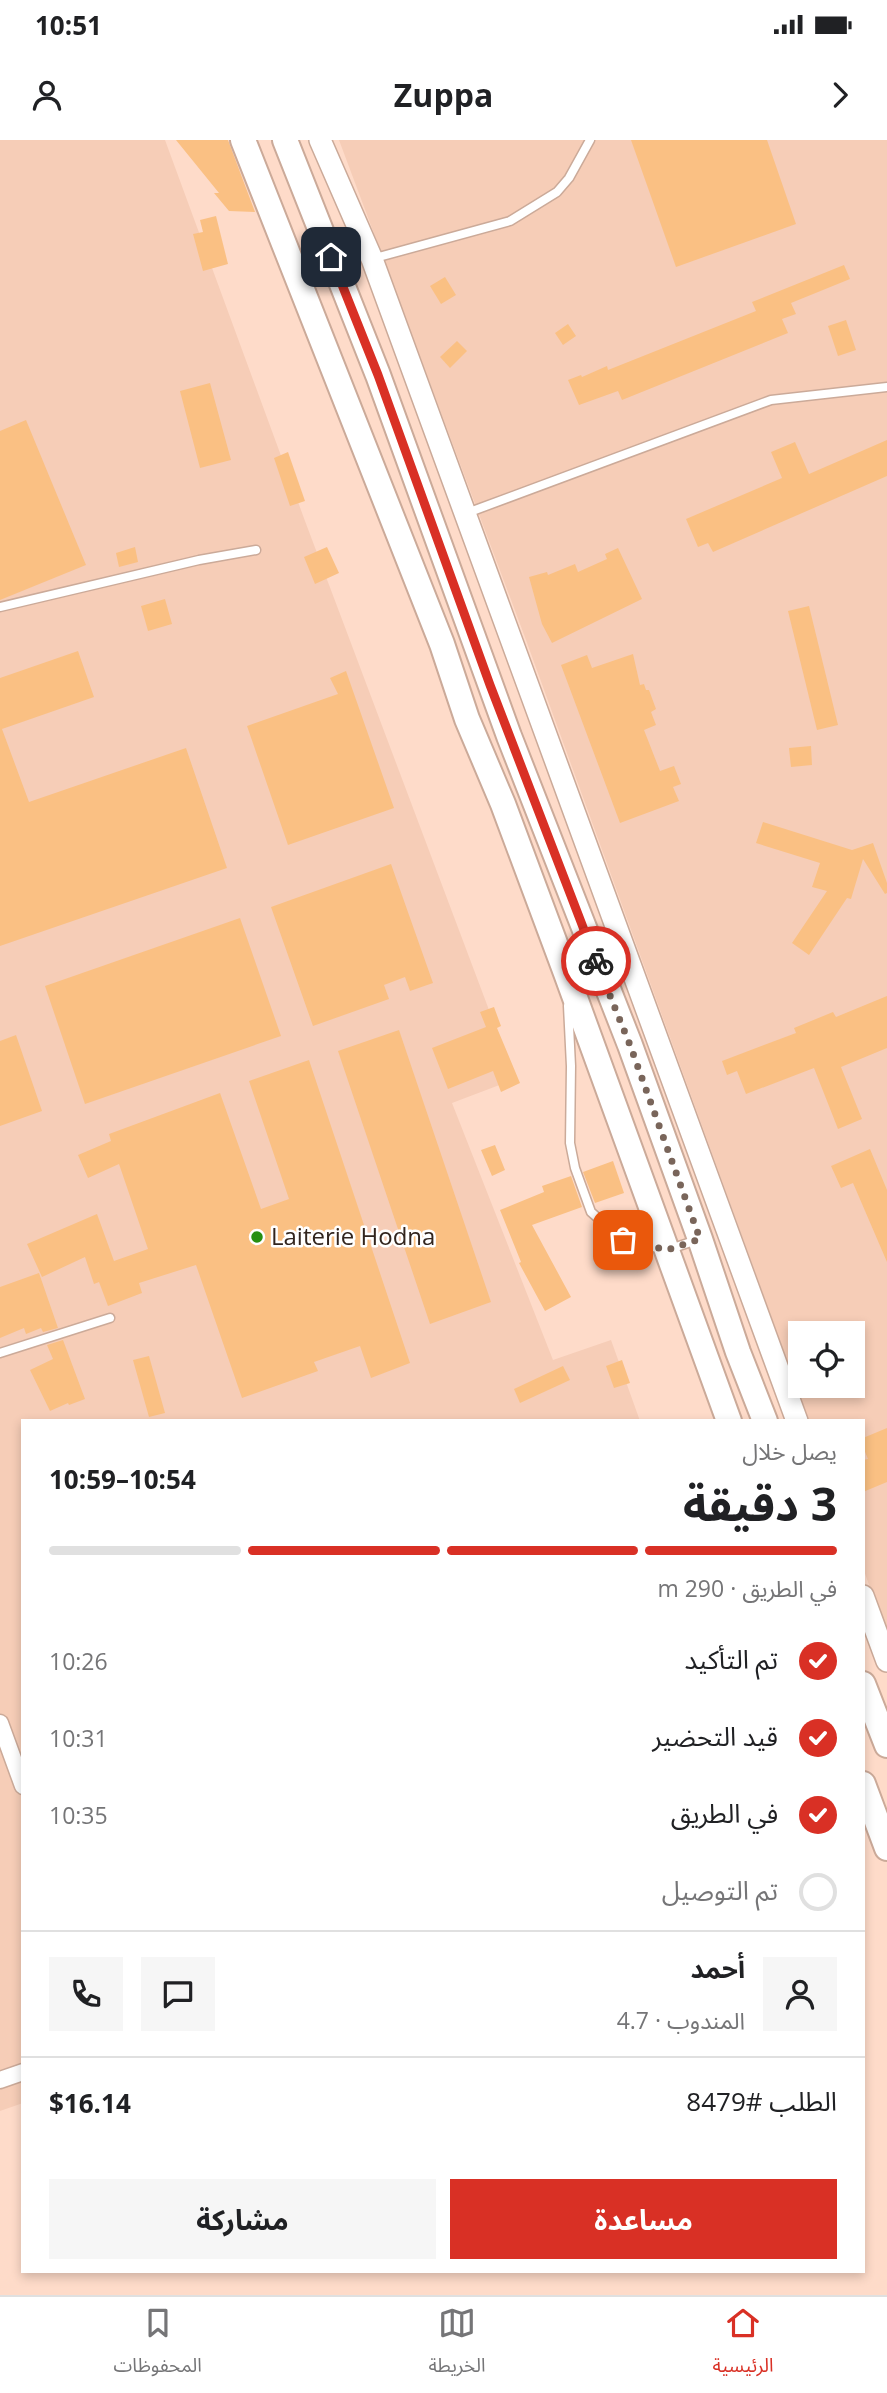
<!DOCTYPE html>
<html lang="ar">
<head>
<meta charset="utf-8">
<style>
  :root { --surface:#fff; --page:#f6f6f6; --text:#202124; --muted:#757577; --line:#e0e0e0; --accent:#d93025 }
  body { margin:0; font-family:"Open Sans","Noto Sans Arabic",sans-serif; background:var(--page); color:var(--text); direction:rtl; height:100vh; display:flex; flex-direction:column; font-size:26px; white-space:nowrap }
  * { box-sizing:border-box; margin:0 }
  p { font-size:23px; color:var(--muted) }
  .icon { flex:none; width:38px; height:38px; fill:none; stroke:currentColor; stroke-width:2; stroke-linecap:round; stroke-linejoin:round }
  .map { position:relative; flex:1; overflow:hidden; direction:ltr }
  .side { position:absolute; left:21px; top:1279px; width:844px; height:854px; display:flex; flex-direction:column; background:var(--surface); border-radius:0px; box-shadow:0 4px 10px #0003; direction:rtl }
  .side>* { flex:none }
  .buttons { position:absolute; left:788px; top:1181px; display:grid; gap:14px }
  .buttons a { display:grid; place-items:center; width:77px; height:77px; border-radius:0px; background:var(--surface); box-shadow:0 4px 10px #0003; font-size:35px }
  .pin { position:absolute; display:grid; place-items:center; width:60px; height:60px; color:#fff; margin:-30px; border-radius:14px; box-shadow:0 4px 10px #0006 }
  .courier { position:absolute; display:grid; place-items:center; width:70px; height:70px; margin:-35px; border:5px solid #d93025; border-radius:50%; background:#fff; color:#222; box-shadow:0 2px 9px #0007 }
  .overview em { font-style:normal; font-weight:700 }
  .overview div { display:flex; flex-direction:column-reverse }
  .overview { display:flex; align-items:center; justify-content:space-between; height:119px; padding:0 28px }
  h1 { font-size:46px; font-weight:700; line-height:52px }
  .bar { display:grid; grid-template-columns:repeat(4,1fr); gap:10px 7px; align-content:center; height:84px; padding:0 28px }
  .bar i { height:9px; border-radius:5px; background:var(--line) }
  .bar .selected { background:var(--accent) }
  .bar p { grid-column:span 4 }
  .line { display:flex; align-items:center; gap:18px; padding:0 28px; border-top:2px solid var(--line) }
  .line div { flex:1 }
  .round { display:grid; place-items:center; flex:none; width:74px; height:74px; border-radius:0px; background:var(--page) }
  ol { padding:0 28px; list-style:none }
  li { display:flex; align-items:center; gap:21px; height:77px }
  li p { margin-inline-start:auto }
  li .icon { padding:7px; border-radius:50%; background:var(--accent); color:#fff; stroke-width:4 }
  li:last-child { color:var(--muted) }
  li i { width:38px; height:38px; border:4px solid var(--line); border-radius:50% }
  .button { display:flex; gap:14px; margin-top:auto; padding:14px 28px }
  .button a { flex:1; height:80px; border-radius:0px; background:var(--accent); color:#fff; font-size:28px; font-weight:700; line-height:80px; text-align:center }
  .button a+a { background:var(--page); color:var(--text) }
  .status { display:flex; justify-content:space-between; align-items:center; height:49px; padding:0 35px; background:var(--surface); direction:ltr }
  .status svg { height:19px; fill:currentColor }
  header { display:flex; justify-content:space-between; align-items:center; height:91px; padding:0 28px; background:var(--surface); font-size:32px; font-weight:700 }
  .dock { display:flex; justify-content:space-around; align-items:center; height:98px; border-top:2px solid var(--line); background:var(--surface); font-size:19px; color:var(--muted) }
  .dock a { display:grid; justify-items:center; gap:4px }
  .dock .selected { color:var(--accent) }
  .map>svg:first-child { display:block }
  .built { fill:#f6cdb7; fill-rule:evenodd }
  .building { fill:#fac083 }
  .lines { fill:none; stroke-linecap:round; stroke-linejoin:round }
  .service-casing { stroke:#cbaa99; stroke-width:11 }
  .minor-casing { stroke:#cbaa99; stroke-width:19 }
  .secondary-casing { stroke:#cbaa99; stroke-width:24 }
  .trunk-casing { stroke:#cbaa99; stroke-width:28 }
  .service { stroke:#fff; stroke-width:8 }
  .minor { stroke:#fff; stroke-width:16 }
  .secondary { stroke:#fff; stroke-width:21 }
  .trunk { stroke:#fff; stroke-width:24 }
  .done { stroke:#79655a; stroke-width:7; stroke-dasharray:0 12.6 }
  .route { stroke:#d93025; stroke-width:9 }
  .poi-dot { fill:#288f11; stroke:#fff; stroke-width:2.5 }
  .labels { text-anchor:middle; stroke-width:5; stroke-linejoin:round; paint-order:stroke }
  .poi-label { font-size:24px; fill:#32251e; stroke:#fff; text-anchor:start }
</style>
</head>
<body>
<div class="status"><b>10:51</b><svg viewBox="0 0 49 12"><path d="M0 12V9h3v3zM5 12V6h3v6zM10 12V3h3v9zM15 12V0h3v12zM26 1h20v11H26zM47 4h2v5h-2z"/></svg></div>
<header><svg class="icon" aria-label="forward" viewBox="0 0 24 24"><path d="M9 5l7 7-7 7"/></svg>Zuppa<svg class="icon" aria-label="person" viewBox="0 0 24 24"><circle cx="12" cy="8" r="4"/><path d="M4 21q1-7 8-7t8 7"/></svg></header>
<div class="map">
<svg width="887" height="2155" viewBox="0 0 887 2155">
  <rect width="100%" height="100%" fill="#fedbc9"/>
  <g class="built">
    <path d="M0 0H165L305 381 515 939 452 963 553 1220 611 1200 640 1281H23V1963L0 1971Z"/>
    <path d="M339 0H887V1495L863 1428V1281H809L526 500ZM800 1194H852V1246H800Z"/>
  </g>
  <g class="building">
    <path d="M176 0H228L255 72 229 71 214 53H219Z"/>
    <path d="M631 0H767L796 84 676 127Z"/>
    <path d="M216 76 228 124 203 131 193 94 203 92 200 80Z"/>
    <path d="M844 125 850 139 791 163 796 174 782 179 788 193 622 260 618 251 579 265 568 240 581 235 582 237 607 226 608 230 756 171 752 162Z"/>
    <path d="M445 137 456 155 441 164 430 146Z"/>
    <path d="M846 180 856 210 838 216 828 186Z"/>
    <path d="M568 184 576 196 563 205 555 193Z"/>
    <path d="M457 201 467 211 450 228 440 217Z"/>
    <path d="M210 243 231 320 200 328 180 251Z"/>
    <path d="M26 280 86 425 0 460V291Z"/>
    <path d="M887 300V336L713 412 708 403 698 407 686 379 782 338 771 312 795 302 809 334Z"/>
    <path d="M288 312 305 361 290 366 274 318Z"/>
    <path d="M135 407 138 422 119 427 116 413Z"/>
    <path d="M327 407 339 433 315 444 304 417Z"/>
    <path d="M618 408 642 459 552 503 542 484 529 437 547 432 548 435 575 424 578 432 607 419 605 414Z"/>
    <path d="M165 459 172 484 148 491 141 466Z"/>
    <path d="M809 466 838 585 817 590 788 471Z"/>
    <path d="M78 511 94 557 2 589 29 662 186 608 227 728 0 806V538Z"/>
    <path d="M633 514 640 545 644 544 646 550H649L656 569 651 572 656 585 644 590 660 631 674 626 681 644 673 647 679 661 620 683 561 525 587 515 592 528Z"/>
    <path d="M346 531 394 668 288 705 247 586 338 554 330 538Z"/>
    <path d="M811 606 812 625 791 627 789 608Z"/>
    <path d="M763 682 852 710 873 703 887 743V753L885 754 863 719 851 759 847 758 809 815 792 803 827 751 812 747 820 723 756 703Z"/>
    <path d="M391 724 433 843 410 851 405 837 384 845 389 859 313 886 271 767Z"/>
    <path d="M240 778 281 896 85 964 45 846Z"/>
    <path d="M887 856V908L841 927 862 979 838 989 814 928 746 954 737 931 727 935 722 921 796 893 794 888 833 872 836 877Z"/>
    <path d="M494 867 501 886 497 888 520 943 501 952 493 931 448 949 432 908 486 887 480 872Z"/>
    <path d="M399 890 491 1162 430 1184 338 911Z"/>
    <path d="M16 895 42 971 0 986V901Z"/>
    <path d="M309 920 410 1223 371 1238 360 1206 314 1222 318 1231 242 1258 196 1125 139 1143 142 1153 108 1166 99 1142 94 1144 85 1117 42 1137 27 1104 97 1074 114 1121 148 1109 119 1024 88 1038 78 1015 111 1001 109 994 220 953 261 1069 289 1059 249 941Z"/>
    <path d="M495 1005 505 1030 492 1036 481 1010Z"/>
    <path d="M870 1009 887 1050V1122L853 1043 841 1048 831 1026Z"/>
    <path d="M613 1021 624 1053 595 1063 583 1032Z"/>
    <path d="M571 1036 582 1067 532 1085 571 1157 545 1171 519 1123 521 1122 500 1070 544 1052 542 1046Z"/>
    <path d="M39 1133 58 1188 43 1192 41 1188 26 1194 24 1188 0 1198V1147Z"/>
    <path d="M63 1200 85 1259 69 1265 68 1263 50 1271 30 1230 53 1219 47 1205Z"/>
    <path d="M149 1216 165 1273 149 1277 133 1220Z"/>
    <path d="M622 1220 630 1243 614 1248 606 1226Z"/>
    <path d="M563 1226 570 1240 520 1263 514 1249Z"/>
    <path d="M887 1288V1342L863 1352V1320L868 1319 863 1307V1298Z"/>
  </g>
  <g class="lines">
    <defs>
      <g id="service">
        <path d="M375 118 510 81 557 52 569 38 590 0"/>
        <path d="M467 373 771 260 887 247"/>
        <path d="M0 467 199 420 256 410"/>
        <path d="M568 866 571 926 570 1003 575 1028 591 1072 623 1100 667 1110 697 1100"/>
        <path d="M0 1213 110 1178"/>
      </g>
      <g id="minor">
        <path d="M0 1583 23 1646"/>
        <path d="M0 1940 23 1932"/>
      </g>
      <g id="secondary">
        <path d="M320 0 372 119 797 1281"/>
        <path d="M863 1456 887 1521"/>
      </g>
      <g id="trunk">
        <path d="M243 0 442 504 467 579 503 664 566 833 729 1281"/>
        <path d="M285 0 378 235 509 596 630 905 700 1099 738 1212 765 1281"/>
        <path d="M863 1544 887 1605"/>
        <path d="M863 1644 887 1708"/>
      </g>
    </defs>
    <use href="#service" class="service-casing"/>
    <use href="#minor" class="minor-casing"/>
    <use href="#secondary" class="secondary-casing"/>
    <use href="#trunk" class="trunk-casing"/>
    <use href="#service" class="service"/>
    <use href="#minor" class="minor"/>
    <use href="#secondary" class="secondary"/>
    <use href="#trunk" class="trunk"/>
  </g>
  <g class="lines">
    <path class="done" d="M596 821 630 905 700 1099 667 1110 623 1100"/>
    <path class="route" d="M331 117 378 235 490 545 596 821"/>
  </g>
  <circle class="poi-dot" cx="257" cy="1097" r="7"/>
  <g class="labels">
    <g class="poi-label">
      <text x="271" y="1105">Laiterie Hodna</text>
    </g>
  </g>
</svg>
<div class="buttons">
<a><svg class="icon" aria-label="locate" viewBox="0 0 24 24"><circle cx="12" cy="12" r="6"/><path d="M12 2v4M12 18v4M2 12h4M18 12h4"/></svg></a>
</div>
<div class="pin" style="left:623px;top:1100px;background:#ea580c"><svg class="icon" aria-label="bag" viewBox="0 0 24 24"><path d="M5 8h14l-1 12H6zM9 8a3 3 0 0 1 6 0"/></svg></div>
<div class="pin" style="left:331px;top:117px;background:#1f2937"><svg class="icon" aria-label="home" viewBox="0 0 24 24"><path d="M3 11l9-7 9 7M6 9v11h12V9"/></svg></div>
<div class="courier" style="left:596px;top:821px"><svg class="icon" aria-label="bike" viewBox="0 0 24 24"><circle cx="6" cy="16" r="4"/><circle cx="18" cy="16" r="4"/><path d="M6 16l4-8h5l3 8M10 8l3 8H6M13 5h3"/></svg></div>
<section class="side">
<div class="overview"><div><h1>3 دقيقة</h1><p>يصل خلال</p></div><em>10:54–10:59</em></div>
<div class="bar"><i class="selected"></i><i class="selected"></i><i class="selected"></i><i></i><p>في الطريق · 290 m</p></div>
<ol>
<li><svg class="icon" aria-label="check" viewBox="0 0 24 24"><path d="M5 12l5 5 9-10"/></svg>تم التأكيد<p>10:26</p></li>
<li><svg class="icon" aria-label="check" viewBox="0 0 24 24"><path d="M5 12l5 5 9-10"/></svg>قيد التحضير<p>10:31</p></li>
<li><svg class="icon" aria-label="check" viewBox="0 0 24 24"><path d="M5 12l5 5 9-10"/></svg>في الطريق<p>10:35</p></li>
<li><i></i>تم التوصيل</li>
</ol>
<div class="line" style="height:126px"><a class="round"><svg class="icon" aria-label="person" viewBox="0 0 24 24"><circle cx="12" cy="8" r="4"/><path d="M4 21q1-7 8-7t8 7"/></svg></a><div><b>أحمد</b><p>المندوب · 4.7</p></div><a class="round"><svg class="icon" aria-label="chat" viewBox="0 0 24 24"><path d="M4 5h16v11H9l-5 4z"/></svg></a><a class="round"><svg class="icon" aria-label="phone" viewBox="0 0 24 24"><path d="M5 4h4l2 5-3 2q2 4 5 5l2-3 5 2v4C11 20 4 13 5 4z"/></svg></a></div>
<div class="line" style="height:91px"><div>الطلب #8479</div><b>$16.14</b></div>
<div class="button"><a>مساعدة</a><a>مشاركة</a></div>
</section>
</div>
<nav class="dock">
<a class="selected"><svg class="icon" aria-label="home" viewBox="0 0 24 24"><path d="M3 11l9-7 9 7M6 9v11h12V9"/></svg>الرئيسية</a>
<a><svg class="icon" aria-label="map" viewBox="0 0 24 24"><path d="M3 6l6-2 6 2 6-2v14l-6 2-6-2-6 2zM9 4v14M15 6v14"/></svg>الخريطة</a>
<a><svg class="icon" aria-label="saved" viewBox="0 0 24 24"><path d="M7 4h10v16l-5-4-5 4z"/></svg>المحفوظات</a>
</nav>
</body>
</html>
